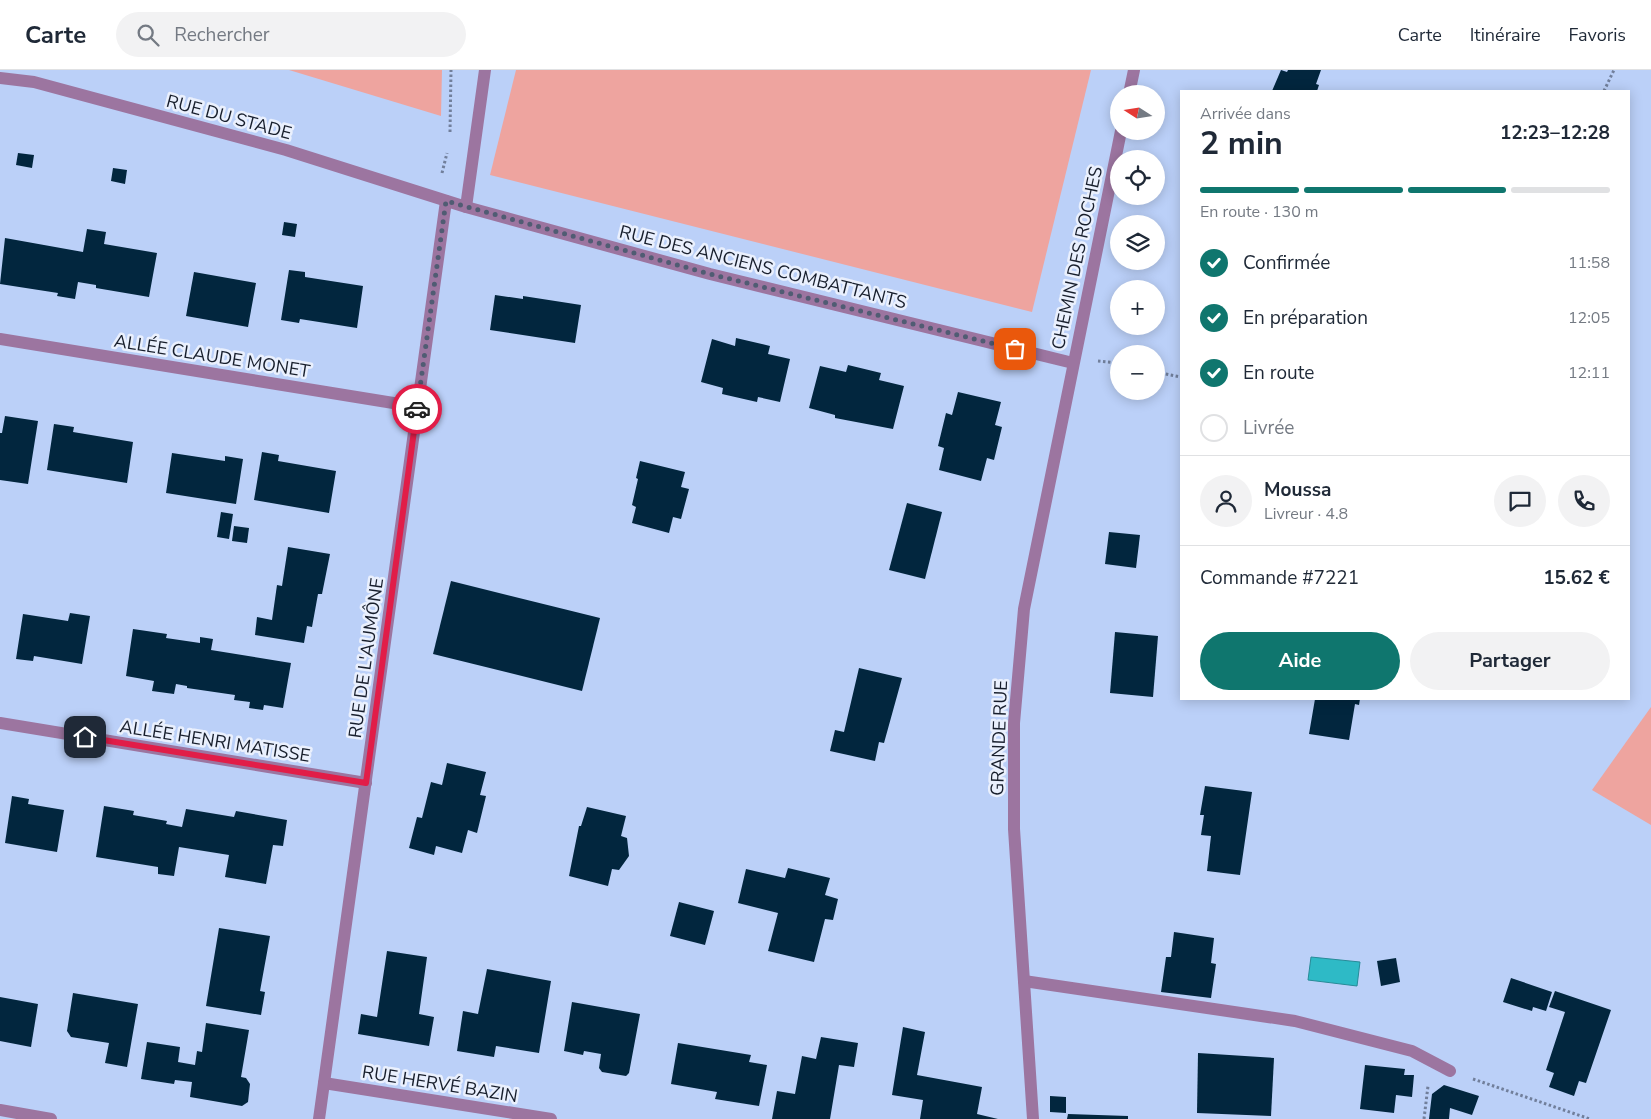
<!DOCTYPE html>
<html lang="fr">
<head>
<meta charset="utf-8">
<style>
  :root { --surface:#fff; --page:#f2f2f3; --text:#1f2937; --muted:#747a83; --line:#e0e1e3; --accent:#0f766e }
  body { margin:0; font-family:"Nunito Sans",sans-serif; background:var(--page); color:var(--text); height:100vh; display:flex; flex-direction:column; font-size:19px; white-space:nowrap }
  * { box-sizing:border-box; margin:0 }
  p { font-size:16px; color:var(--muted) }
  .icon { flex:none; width:28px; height:28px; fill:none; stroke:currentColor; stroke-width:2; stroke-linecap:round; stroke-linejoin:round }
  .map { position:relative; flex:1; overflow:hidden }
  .sheet { position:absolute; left:1180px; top:20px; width:450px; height:610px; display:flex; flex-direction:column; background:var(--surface); border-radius:0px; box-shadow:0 2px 12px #0003 }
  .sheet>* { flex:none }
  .needle { width:32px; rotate:282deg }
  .buttons { position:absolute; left:1110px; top:15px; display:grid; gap:10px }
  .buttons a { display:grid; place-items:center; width:55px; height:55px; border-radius:50%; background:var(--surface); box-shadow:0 2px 12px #0003; font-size:25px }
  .pin { position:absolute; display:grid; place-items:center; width:42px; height:42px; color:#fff; margin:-21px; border-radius:10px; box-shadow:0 2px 8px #0006 }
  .courier { position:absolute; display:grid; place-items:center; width:50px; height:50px; margin:-25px; border:4px solid #e11d48; border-radius:50%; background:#fff; color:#222; box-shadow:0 1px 6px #0007 }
  .overview em { font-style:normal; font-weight:700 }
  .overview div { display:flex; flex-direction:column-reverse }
  .overview { display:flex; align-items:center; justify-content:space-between; height:85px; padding:0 20px }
  h1 { font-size:32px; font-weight:700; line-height:38px }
  .bar { display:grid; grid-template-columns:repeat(4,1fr); gap:8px 5px; align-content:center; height:60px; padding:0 20px }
  .bar i { height:6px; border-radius:4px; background:var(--line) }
  .bar .selected { background:var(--accent) }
  .bar p { grid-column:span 4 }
  .line { display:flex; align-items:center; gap:12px; padding:0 20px; border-top:1px solid var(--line) }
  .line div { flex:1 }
  .round { display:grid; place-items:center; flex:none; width:52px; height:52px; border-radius:26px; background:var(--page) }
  ol { padding:0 20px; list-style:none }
  li { display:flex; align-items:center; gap:15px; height:55px }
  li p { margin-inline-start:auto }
  li .icon { padding:5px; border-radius:50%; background:var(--accent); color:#fff; stroke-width:4 }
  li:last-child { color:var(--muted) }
  li i { width:28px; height:28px; border:2px solid var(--line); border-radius:50% }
  .cta { display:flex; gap:10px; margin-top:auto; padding:10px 20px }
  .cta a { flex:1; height:58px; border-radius:30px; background:var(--accent); color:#fff; font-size:20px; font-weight:700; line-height:58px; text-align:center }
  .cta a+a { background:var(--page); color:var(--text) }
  header { display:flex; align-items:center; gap:30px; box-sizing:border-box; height:70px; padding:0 25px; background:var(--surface); border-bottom:1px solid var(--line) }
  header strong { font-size:24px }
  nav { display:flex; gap:28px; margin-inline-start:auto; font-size:18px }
  .search { width:350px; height:45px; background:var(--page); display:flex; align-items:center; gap:12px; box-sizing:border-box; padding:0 18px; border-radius:28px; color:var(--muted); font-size:19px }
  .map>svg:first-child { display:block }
  .green { fill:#eea49f }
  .water { fill:#2ebac6; stroke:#278b98 }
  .building { fill:#02263e }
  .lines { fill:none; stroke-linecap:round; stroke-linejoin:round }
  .path { stroke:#717f9b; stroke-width:3; stroke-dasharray:2.5 2.5; stroke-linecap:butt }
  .minor { stroke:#9c75a0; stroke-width:12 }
  .done { stroke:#505c73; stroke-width:5; stroke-dasharray:0 9 }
  .route { stroke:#e11d48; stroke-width:6 }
  .labels { text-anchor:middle; stroke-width:5; stroke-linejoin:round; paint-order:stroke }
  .street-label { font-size:18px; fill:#171e2c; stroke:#eaf0fd }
</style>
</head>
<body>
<header>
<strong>Carte</strong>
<div class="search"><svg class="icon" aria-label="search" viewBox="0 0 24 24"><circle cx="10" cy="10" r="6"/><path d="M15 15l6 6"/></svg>Rechercher</div>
<nav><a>Carte</a><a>Itinéraire</a><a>Favoris</a></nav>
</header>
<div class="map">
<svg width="1651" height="1049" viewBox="0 0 1651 1049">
  <rect width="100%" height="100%" fill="#bbd0f8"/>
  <g class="green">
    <path d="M289 0H442L441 46Z"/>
    <path d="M516 0H1091L1032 242 490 105Z"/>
    <path d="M1651 637V755L1592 720Z"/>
  </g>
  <path class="water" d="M1311 887 1360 892 1357 916 1308 910Z"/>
  <g class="building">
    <path d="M1281 0 1287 2 1288 0H1321L1316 14 1319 15 1317 21H1272Z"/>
    <path d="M18 83 34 85 32 98 16 95Z"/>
    <path d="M113 98 127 100 125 114 111 111Z"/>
    <path d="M284 152 297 154 295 167 282 165Z"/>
    <path d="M87 159 106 162 104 174 157 183 149 227 96 218V215L78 212 75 229 57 226 58 223 0 214 5 168 83 182Z"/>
    <path d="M289 200 305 202V207L363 216 357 258 300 249 299 253 281 250Z"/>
    <path d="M194 202 256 213 248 257 186 246Z"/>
    <path d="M495 225 523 229V226L581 235 575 273 490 260Z"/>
    <path d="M736 268 770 276 768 284 790 289 780 332 758 327 757 332 722 324 723 318 701 312 712 269 735 276Z"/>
    <path d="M848 295 881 303 879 310 904 316 893 359 835 348V345L809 338 820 296 846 302Z"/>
    <path d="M958 322 1001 332 995 355 1002 357 994 390 987 388 981 411 939 400 944 378 938 376 946 343 952 345Z"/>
    <path d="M5 346 38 351 28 414 0 410V363H2Z"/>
    <path d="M54 354 74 357 73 362 133 372 127 413 47 400Z"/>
    <path d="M262 382 279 385 278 391 336 401 329 443 254 430Z"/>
    <path d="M172 383 225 391V386L243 389 236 434 166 423Z"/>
    <path d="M640 391 685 402 681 417 689 419 681 449 673 447 669 463 632 453 636 437 632 435 638 409 636 408Z"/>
    <path d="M907 433 942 442 925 509 889 500Z"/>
    <path d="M221 442 233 444 229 469 217 467Z"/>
    <path d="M234 456 249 458 247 473 232 471Z"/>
    <path d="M1109 462 1140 465 1136 498 1105 494Z"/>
    <path d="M288 477 330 484 322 524H318L312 557 307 556 304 573 255 565 257 547 272 550 277 515 282 516Z"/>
    <path d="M451 511 600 548 582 621 433 584Z"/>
    <path d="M70 543 90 546 82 594 34 586 33 591 16 589 23 544 68 551Z"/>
    <path d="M133 559 167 564 166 568 200 573V567L213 569 211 580 291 593 283 638 264 635 263 640 249 638 250 632 234 630 235 625 187 618V616L176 614 174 624 152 621 154 611 126 606Z"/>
    <path d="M1115 562 1158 566 1153 627 1110 623Z"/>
    <path d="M859 598 902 608 884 673 879 672 875 691 830 681 835 660 844 662Z"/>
    <path d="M1315 629H1360L1359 635 1355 634 1349 670 1309 664Z"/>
    <path d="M447 693 486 702 480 725 486 726 477 763 468 760 462 783 436 776 434 785 409 778 417 747 422 748 431 712 442 715Z"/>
    <path d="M1205 716 1252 722 1240 805 1207 801 1211 766 1201 765 1204 745H1200Z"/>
    <path d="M12 726 29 729 28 734 64 740 57 782 5 773Z"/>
    <path d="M104 736 134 741 133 745 167 751 166 754 182 757 186 739 234 747 236 741 287 750 283 776 273 775 266 814 225 807 229 785 179 777 174 806 158 804V797L96 787Z"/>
    <path d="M587 737 626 746 621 766 627 768 629 786 619 800 612 799 608 816 569 806 579 756H581Z"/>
    <path d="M788 798 830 808 825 825 838 829 833 850 825 849 814 892 768 881 778 843 738 833 746 799 785 808Z"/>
    <path d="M679 832 714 841 705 875 670 866Z"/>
    <path d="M219 858 270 866 260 921 265 922 261 945 206 936Z"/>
    <path d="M1174 862 1214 868 1211 893 1216 894 1211 928 1161 922 1166 887H1171Z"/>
    <path d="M387 881 427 887 419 944 434 947 429 976 358 964 361 944 377 947Z"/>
    <path d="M1396 888 1400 912 1381 916 1377 891Z"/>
    <path d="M487 899 551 911 539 983 496 976 494 987 457 981 463 941 478 944Z"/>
    <path d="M1511 908 1552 922 1546 941 1533 937 1532 941 1503 932Z"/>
    <path d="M1555 921 1611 940 1586 1013 1579 1011 1574 1026 1549 1017 1554 1003 1546 1000 1565 942 1549 937Z"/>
    <path d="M73 923 138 934 127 997 105 993 109 973 71 967 67 961Z"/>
    <path d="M0 927 38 934 31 977 0 971Z"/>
    <path d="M572 932 640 944 629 1003 626 1006 602 1002 599 998 601 984 584 981 583 985 564 981Z"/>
    <path d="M206 953 249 960 241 1007 246 1008 250 1014 248 1032 242 1036 190 1027 192 1012 175 1010 174 1014 141 1009 147 972 180 977 178 992 195 995 197 981 202 982Z"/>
    <path d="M903 957 925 962 917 1005 982 1017 977 1044 998 1049H920L923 1030 892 1025Z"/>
    <path d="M821 967 858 973 854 997 839 995 830 1049H772L777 1021 795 1024 802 986 816 989Z"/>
    <path d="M678 973 751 985 749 992 767 995 759 1036 715 1029 717 1022 671 1014Z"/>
    <path d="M1198 983 1274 988 1271 1046 1197 1043Z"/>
    <path d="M1365 995 1405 999 1404 1005H1414L1412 1027 1396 1025 1394 1043 1360 1039Z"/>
    <path d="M1444 1015 1479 1026 1472 1045 1450 1038 1449 1049H1429L1432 1024Z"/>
    <path d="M1050 1026 1066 1027V1043L1050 1042Z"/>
    <path d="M1068 1044 1128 1046V1049H1067Z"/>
  </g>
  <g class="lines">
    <g class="path">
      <path d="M1604 21 1614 0"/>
      <path d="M450 62 451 0"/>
      <path d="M442 103 447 83"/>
      <path d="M1098 291 1119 293"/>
      <path d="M1156 302 1181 307"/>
      <path d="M1473 1009 1590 1049"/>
      <path d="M1424 1049 1428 1016"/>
    </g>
    <g class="minor">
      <path d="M0 8 34 12 286 80 466 137 710 204 1073 293"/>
      <path d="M1129 24 1134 0"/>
      <path d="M466 137 485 0"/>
      <path d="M0 269 418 337"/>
      <path d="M0 653 366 713"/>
      <path d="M1024 911 1295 951 1412 981 1450 1001"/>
      <path d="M324 1013 551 1049"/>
      <path d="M0 1040 51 1049"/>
      <path d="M319 1049 446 131"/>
      <path d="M1033 1049 1014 759V653L1024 539 1121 61"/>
    </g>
  </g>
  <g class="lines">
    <path class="done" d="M417 339 446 131 710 204 1015 279"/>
    <path class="route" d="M85 667 366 713 417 339"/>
  </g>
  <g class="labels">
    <g class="street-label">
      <text transform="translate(229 47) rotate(15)" y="6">RUE DU STADE</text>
      <text transform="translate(1077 188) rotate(-78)" y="6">CHEMIN DES ROCHES</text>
      <text transform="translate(763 197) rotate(14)" y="6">RUE DES ANCIENS COMBATTANTS</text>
      <text transform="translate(212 286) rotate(9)" y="6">ALLÉE CLAUDE MONET</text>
      <text transform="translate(366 588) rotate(-82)" y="6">RUE DE L'AUMÔNE</text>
      <text transform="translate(999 668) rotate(-88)" y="6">GRANDE RUE</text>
      <text transform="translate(215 671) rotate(9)" y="6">ALLÉE HENRI MATISSE</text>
      <text transform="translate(440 1014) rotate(9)" y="6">RUE HERVÉ BAZIN</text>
    </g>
  </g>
</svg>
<div class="buttons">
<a><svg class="needle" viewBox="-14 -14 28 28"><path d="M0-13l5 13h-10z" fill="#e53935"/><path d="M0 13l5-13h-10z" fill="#747a83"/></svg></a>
<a><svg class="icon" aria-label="locate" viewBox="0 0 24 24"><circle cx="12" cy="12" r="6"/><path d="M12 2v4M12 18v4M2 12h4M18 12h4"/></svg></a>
<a><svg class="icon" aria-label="layers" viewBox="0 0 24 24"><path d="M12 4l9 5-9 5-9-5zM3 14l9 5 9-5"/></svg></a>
<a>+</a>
<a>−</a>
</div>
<div class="pin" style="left:1015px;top:279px;background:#ea580c"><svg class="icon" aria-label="bag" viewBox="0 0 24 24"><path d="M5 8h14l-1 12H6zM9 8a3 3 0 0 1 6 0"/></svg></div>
<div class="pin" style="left:85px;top:667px;background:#1f2937"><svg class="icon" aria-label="home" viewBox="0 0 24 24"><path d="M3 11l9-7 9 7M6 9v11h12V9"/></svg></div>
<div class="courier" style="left:417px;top:339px"><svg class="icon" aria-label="car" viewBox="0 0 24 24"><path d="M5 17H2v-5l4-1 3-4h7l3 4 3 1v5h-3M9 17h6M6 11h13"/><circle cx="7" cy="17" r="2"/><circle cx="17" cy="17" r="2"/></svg></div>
<section class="sheet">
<div class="overview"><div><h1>2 min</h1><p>Arrivée dans</p></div><em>12:23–12:28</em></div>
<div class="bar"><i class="selected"></i><i class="selected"></i><i class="selected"></i><i></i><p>En route · 130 m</p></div>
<ol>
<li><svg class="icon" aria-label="check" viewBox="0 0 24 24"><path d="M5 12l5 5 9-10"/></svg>Confirmée<p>11:58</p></li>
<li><svg class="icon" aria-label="check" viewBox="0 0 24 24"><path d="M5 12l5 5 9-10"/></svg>En préparation<p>12:05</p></li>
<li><svg class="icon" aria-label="check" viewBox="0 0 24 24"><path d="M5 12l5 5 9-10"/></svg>En route<p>12:11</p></li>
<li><i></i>Livrée</li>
</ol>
<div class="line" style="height:90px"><a class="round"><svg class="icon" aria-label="person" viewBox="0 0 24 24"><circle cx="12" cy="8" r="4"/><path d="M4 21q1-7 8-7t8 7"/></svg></a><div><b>Moussa</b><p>Livreur · 4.8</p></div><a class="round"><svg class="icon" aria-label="chat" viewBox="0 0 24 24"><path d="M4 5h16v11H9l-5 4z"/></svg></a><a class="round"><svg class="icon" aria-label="phone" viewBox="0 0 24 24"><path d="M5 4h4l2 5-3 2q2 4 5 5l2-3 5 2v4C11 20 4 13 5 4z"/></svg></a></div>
<div class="line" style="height:65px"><div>Commande #7221</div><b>15.62 €</b></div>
<div class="cta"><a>Aide</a><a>Partager</a></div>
</section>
</div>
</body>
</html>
